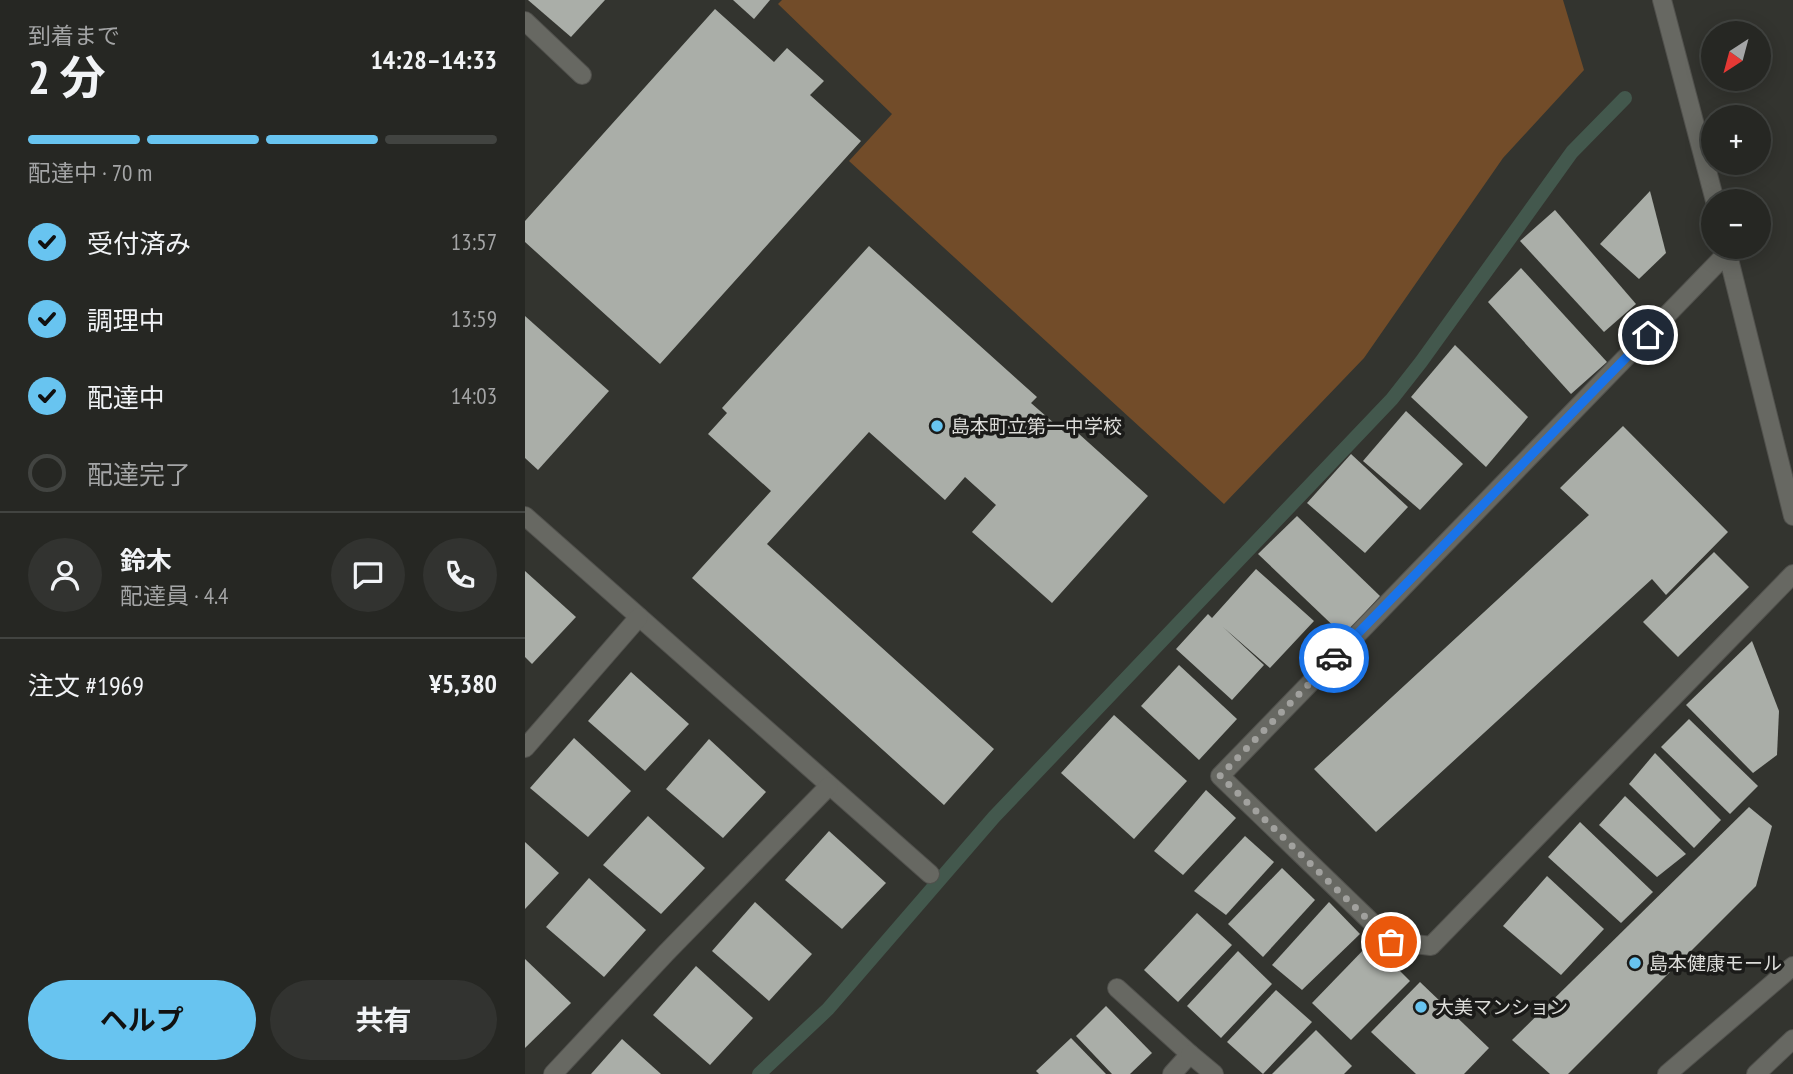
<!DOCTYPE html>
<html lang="ja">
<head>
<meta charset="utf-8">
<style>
  :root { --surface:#262723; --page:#323330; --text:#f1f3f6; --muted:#a4a5a6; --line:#424441; --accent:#68c4f0 }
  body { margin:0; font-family:"PT Sans Narrow","Noto Sans JP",sans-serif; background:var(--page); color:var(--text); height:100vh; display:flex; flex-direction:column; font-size:26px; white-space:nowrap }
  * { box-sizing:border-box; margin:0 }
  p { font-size:23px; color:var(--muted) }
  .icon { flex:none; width:38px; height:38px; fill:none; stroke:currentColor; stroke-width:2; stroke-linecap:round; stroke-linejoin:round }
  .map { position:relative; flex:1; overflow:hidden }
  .details { display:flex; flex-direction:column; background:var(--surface); width:525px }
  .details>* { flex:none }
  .needle { width:46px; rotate:216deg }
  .tools { position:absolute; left:1176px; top:21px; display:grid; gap:14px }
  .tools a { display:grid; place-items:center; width:70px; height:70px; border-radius:50%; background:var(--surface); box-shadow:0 4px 18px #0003,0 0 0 2px var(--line); font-size:35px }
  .pin { position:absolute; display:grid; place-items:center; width:60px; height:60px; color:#fff; margin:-30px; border:4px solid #fff; border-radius:50%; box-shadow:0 2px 7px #0007 }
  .courier { position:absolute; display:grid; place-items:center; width:70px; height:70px; margin:-35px; border:5px solid #1a73e8; border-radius:50%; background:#fff; color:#222; box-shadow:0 2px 9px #0007 }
  .summary em { font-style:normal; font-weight:700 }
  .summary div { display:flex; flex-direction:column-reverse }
  .summary { display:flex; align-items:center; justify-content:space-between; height:119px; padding:0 28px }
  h1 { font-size:46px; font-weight:700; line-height:52px }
  .bar { display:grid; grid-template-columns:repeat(4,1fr); gap:10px 7px; align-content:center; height:84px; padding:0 28px }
  .bar i { height:9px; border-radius:5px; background:var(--line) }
  .bar .selected { background:var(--accent) }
  .bar p { grid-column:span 4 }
  .line { display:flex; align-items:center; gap:18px; padding:0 28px; border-top:2px solid var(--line) }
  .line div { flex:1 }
  .round { display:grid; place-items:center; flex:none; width:74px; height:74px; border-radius:37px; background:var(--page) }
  ol { padding:0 28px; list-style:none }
  li { display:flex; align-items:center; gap:21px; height:77px }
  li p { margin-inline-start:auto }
  li .icon { padding:7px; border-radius:50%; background:var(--accent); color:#111; stroke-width:4 }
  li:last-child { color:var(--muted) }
  li i { width:38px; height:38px; border:4px solid var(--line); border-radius:50% }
  .action { display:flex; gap:14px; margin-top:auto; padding:14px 28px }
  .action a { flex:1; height:80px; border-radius:42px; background:var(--accent); color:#111; font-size:28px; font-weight:700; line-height:80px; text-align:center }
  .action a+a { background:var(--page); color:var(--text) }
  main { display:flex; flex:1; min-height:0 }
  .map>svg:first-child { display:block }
  .park { fill:#724c29 }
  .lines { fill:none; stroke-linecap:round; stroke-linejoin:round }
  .stream { stroke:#43584d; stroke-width:14 }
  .building { fill:#aaaea8 }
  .minor-casing { stroke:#51514d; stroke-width:20 }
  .minor { stroke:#676862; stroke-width:18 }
  .done { stroke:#a1a19e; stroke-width:7; stroke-dasharray:0 12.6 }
  .route { stroke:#1a73e8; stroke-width:9 }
  .poi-dot { fill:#68c4f0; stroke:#1b1b19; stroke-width:2.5 }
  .labels { text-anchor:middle; stroke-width:7; stroke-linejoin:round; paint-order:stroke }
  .poi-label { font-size:19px; fill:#dcdcd9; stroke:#1b1b19; text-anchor:start }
</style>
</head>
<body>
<main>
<section class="details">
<div class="summary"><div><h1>2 分</h1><p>到着まで</p></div><em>14:28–14:33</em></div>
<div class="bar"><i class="selected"></i><i class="selected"></i><i class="selected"></i><i></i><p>配達中 · 70 m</p></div>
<ol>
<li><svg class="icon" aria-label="check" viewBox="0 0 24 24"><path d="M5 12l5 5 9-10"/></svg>受付済み<p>13:57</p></li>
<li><svg class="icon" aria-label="check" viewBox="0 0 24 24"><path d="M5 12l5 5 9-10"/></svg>調理中<p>13:59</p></li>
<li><svg class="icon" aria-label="check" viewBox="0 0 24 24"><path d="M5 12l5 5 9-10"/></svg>配達中<p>14:03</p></li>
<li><i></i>配達完了</li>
</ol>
<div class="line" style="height:126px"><a class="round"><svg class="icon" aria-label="person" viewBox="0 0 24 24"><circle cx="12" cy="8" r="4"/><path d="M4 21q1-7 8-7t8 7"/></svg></a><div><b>鈴木</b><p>配達員 · 4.4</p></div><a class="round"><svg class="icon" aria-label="chat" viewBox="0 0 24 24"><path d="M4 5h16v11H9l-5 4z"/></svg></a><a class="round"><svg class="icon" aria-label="phone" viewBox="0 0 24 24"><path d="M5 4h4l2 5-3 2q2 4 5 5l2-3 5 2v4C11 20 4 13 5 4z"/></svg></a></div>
<div class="line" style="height:91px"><div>注文 #1969</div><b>¥5,380</b></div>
<div class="action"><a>ヘルプ</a><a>共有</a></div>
</section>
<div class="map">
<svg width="1268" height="1074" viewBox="0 0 1268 1074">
  <rect width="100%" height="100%" fill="#33342f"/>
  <path class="park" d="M257 0H1038L1059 70 978 158 839 358 699 504 324 161 367 114 253 4Z"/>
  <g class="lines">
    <path class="stream" d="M234 1074 303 1009 469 817 867 399 896 362 1047 152 1100 98"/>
  </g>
  <g class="building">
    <path d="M3 0H80L46 37Z"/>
    <path d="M208 0H245L229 19Z"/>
    <path d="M190 9 249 62 262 48 299 81 285 95 336 141 135 364 0 242V221Z"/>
    <path d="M1125 191 1141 253 1114 279 1075 244Z"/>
    <path d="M1030 210 1111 304 1079 332 995 241Z"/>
    <path d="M344 246 512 397 506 403 538 431 544 425 623 496 527 603 447 532 471 505 440 477 420 500 344 432 242 544 469 749 419 805 167 578 246 491 183 434 202 413 197 408Z"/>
    <path d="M996 268 1082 362 1046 394 963 302Z"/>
    <path d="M0 316 84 391 13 470 0 458Z"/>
    <path d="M930 345 1003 417 961 467 886 397Z"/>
    <path d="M881 411 938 464 895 510 838 461Z"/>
    <path d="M1098 426 1203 532 1141 595 1127 579 851 832 789 769 1064 515 1035 488Z"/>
    <path d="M826 454 883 507 840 553 782 503Z"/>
    <path d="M772 516 855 596 819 636 733 554Z"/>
    <path d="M1189 552 1224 587 1153 657 1118 622Z"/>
    <path d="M731 569 789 621 745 668 698 627 739 665 707 700 651 649 683 614 687 618Z"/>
    <path d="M0 571 51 617 7 664 0 657Z"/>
    <path d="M1227 641 1254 711 1252 755 1228 773 1161 705Z"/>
    <path d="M654 665 712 719 674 760 616 706Z"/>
    <path d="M106 672 164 724 120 771 63 721Z"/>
    <path d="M589 715 662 781 609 839 536 773Z"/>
    <path d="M1164 719 1233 786 1205 814 1136 747Z"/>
    <path d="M49 738 106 791 63 837 5 788Z"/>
    <path d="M184 739 241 792 198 838 141 789Z"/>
    <path d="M1130 753 1196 820 1169 848 1104 784Z"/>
    <path d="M681 790 711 818 658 875 629 851Z"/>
    <path d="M1100 796 1161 854 1132 877 1074 825Z"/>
    <path d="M1224 807 1247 826 1231 886 1043 1074H1025L987 1040Z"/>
    <path d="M123 816 180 868 136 914 78 865Z"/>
    <path d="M1055 822 1128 892 1096 923 1023 857Z"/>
    <path d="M304 831 361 883 317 929 260 880Z"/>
    <path d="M720 836 749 862 701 915 669 891Z"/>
    <path d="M0 842 34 873 0 909Z"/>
    <path d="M757 868 790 900 738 957 703 924Z"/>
    <path d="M1022 876 1079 929 1036 975 978 926Z"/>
    <path d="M64 878 121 930 79 977 21 927Z"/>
    <path d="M230 902 287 954 244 1001 187 951Z"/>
    <path d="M804 902 835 934 777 990 747 965Z"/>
    <path d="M672 913 707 945 653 1002 619 970Z"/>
    <path d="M846 942 885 981 826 1040 787 1003Z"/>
    <path d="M713 951 747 984 696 1038 662 1006Z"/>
    <path d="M0 959 46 1003 0 1048Z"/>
    <path d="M171 966 228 1018 185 1065 128 1015Z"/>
    <path d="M895 982 964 1048 939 1074H891L846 1032Z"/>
    <path d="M751 990 787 1022 738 1074 702 1042Z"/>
    <path d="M581 1006 627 1053 605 1074H587L551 1036Z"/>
    <path d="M791 1030 827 1066 819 1074H747Z"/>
    <path d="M546 1038 581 1074H514L511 1071Z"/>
    <path d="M97 1039 136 1074H66Z"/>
  </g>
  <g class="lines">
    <defs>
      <g id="minor">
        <path d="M1137 0 1190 201"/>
        <path d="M0 21 57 75"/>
        <path d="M1201 247 1268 516"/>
        <path d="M1203 252 695 776 866 941 906 946 1268 574"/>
        <path d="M0 516 405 874"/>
        <path d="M0 748 114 617"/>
        <path d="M592 988 665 1054 647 1074"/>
        <path d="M665 1054 689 1074"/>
        <path d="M28 1074 141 953 304 786"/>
        <path d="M1142 1074 1268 966"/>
        <path d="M1231 1074 1268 1039"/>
      </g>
    </defs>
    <use href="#minor" class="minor-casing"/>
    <use href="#minor" class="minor"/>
  </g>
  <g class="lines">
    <path class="done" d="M809 658 695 776 866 942"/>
    <path class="route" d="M809 658 1123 335"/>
  </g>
  <g class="poi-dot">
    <circle cx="412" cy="426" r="7"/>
    <circle cx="1110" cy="963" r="7"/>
    <circle cx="896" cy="1007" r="7"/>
  </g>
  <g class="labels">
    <g class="poi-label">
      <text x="426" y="433">島本町立第一中学校</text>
      <text x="1124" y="970">島本健康モール</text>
      <text x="910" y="1014">大美マンション</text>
    </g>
  </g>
</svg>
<div class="tools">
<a><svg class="needle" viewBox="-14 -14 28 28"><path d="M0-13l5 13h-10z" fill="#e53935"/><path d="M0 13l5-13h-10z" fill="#a4a5a6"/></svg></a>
<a>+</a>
<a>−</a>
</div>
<div class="pin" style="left:866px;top:942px;background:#ea580c"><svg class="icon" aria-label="bag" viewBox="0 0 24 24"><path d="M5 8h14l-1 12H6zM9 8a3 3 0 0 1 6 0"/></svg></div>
<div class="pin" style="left:1123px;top:335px;background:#1f2937"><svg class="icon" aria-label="home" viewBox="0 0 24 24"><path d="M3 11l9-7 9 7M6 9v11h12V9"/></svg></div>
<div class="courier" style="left:809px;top:658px"><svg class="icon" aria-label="car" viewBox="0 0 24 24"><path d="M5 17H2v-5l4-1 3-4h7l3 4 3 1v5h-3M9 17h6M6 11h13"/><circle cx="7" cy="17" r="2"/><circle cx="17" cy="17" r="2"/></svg></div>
</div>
</main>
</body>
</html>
